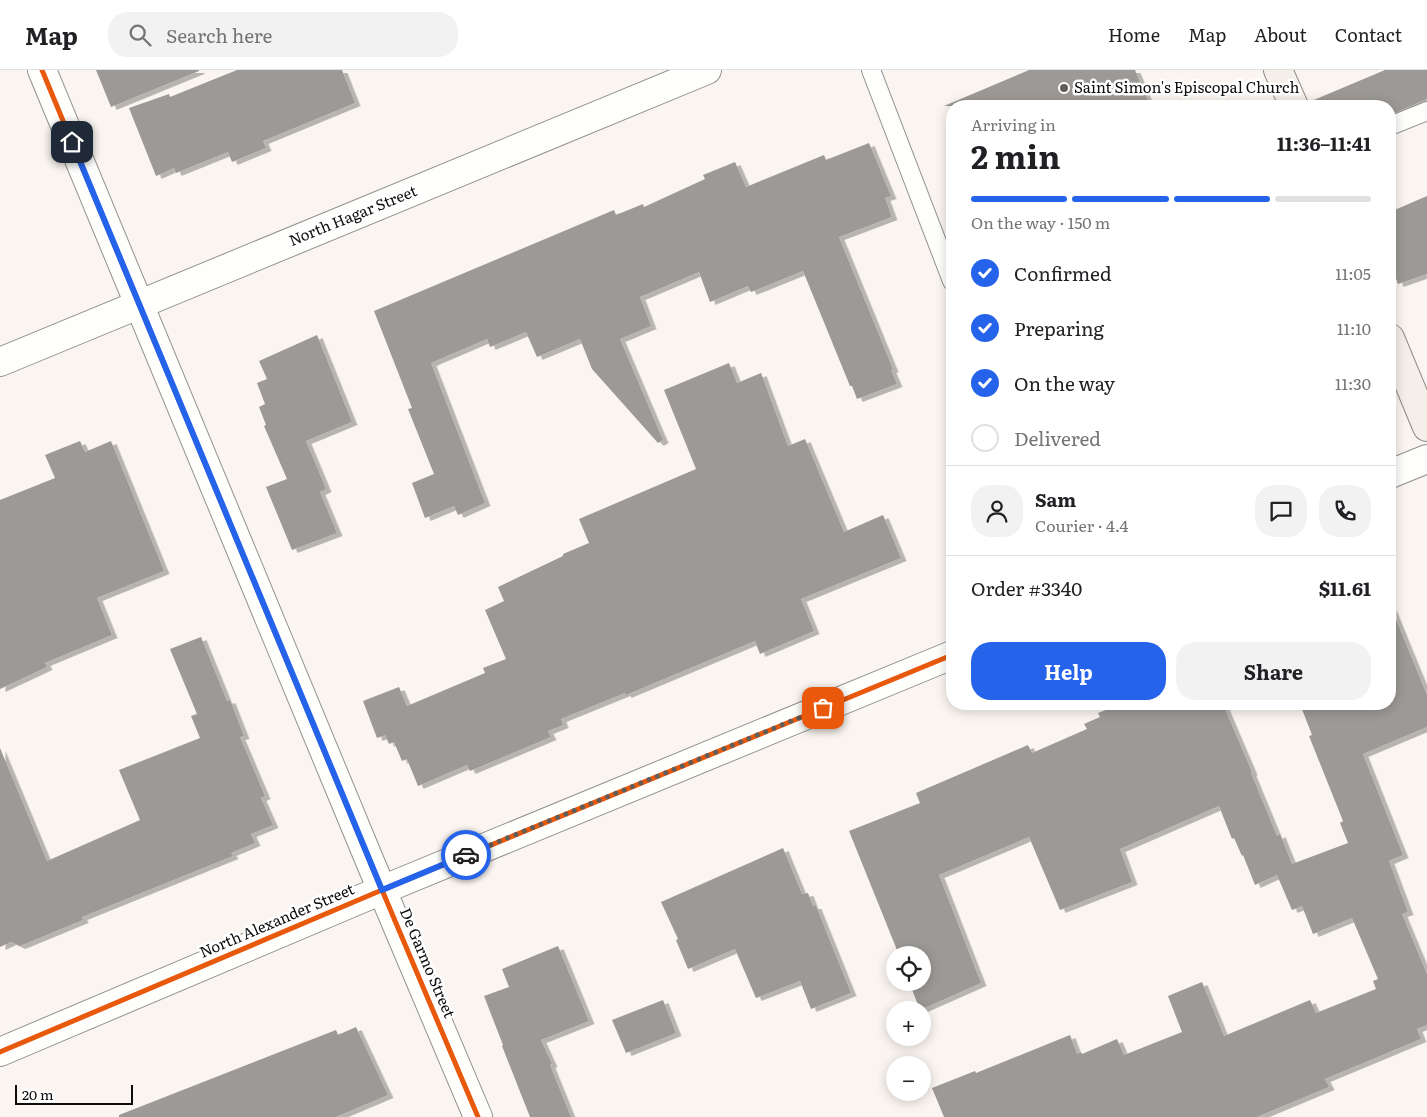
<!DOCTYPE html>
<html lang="en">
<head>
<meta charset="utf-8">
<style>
  :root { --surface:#fff; --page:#f2f2f2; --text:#202124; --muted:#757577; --line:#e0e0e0; --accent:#2563eb }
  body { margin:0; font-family:Literata,serif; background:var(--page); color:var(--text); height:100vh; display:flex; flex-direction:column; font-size:19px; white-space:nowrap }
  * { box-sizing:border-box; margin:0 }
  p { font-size:16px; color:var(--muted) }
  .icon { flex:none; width:28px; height:28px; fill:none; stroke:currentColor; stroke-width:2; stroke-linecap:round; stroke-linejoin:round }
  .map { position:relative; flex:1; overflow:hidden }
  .side { position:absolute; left:946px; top:30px; width:450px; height:610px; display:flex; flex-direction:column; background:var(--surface); border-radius:20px; box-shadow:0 2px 12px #0003 }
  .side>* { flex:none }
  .controls { position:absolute; left:886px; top:876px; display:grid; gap:10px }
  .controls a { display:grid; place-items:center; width:45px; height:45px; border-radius:50%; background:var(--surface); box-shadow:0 2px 12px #0003; font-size:25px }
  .scale { position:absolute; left:15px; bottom:12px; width:118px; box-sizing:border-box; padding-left:5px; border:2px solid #0c0c0c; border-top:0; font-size:14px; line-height:18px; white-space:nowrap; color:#0c0c0c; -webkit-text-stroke:4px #fff; paint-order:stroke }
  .pin { position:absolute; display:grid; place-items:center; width:42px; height:42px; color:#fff; margin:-21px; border-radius:10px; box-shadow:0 2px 8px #0006 }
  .courier { position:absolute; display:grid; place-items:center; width:50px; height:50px; margin:-25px; border:4px solid #2563eb; border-radius:50%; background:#fff; color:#222; box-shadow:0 1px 6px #0007 }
  .head em { font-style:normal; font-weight:700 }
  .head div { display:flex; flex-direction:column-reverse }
  .head { display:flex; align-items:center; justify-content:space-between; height:85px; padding:0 25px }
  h1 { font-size:32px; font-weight:700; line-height:38px }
  .bar { display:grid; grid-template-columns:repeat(4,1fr); gap:8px 5px; align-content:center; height:60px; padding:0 25px }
  .bar i { height:6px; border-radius:4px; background:var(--line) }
  .bar .active { background:var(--accent) }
  .bar p { grid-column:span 4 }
  .line { display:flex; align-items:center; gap:12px; padding:0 25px; border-top:1px solid var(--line) }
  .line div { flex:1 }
  .round { display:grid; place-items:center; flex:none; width:52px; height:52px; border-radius:20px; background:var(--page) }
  ol { padding:0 25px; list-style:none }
  li { display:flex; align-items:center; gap:15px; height:55px }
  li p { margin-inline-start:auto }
  li .icon { padding:5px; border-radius:50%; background:var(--accent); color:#fff; stroke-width:4 }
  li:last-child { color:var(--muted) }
  li i { width:28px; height:28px; border:2px solid var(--line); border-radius:50% }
  .primary-button { display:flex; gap:10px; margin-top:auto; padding:10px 25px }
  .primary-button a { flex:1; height:58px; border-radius:20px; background:var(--accent); color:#fff; font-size:20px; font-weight:700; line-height:58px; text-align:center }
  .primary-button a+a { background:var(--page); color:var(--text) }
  header { display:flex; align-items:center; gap:30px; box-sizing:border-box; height:70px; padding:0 25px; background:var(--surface); border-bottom:1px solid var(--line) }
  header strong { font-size:24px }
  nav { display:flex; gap:28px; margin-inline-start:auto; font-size:18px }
  .search { width:350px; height:45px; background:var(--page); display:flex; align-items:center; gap:12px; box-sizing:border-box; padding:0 18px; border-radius:20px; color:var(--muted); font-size:19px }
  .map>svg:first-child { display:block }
  .building { fill:#9c9996; filter:url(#shadow) }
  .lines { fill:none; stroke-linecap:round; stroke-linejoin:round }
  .lane-casing { stroke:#93918f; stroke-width:20 }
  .street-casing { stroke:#93918f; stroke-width:30 }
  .secondary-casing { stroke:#8a8885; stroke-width:30 }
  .lane { stroke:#fefefd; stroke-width:18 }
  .street { stroke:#fefefd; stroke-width:28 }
  .secondary { stroke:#f4efe8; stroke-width:28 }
  .cycleway-casing { stroke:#fff; stroke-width:8 }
  .cycleway { stroke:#e8590c; stroke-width:5 }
  .done { stroke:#5f5e5c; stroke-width:5; stroke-dasharray:0 9 }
  .route { stroke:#2563eb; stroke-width:6 }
  .poi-dot { fill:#5f5e5c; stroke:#fff; stroke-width:2 }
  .labels { text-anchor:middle; stroke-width:5; stroke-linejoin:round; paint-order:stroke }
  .poi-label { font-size:15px; fill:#0c0c0c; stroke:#fff; text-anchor:start }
  .street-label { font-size:15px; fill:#0c0c0c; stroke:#fff }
</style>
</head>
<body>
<header>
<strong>Map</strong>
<div class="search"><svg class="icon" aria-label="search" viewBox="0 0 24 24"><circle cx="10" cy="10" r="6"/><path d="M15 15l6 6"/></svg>Search here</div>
<nav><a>Home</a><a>Map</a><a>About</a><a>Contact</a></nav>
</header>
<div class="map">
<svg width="1427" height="1047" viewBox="0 0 1427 1047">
  <defs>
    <filter id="shadow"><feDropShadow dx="5.5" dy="3" stdDeviation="0" flood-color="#0004"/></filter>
  </defs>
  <rect width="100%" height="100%" fill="#faf5f0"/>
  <g class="building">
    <path d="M96 0H199V1L111 37Z"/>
    <path d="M237 0H342L355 33 263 71 266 78 232 92 228 82 176 103 174 98 156 106 129 38 169 24 170 27Z"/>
    <path d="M1029 0H1135L1150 36H944Z"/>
    <path d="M1385 0H1427V29L1390 45V36H1309V32Z"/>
    <path d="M869 73 891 126 885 128 892 147 839 167 893 299 891 300 897 314 857 329 852 316H850L803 201 751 222 748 216 710 232 699 202 640 227 651 256 620 269 663 370 658 373 592 299 580 269 537 287 526 262 490 277 487 269 431 293 485 433 458 445 454 436 425 448 412 413 434 404 408 339 412 338 374 241 614 140 616 145 643 134 644 137 705 109 703 105 735 92 746 117 824 85 826 90Z"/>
    <path d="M1427 126V204L1398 214 1390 193V142Z"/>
    <path d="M317 265 352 352 306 371 326 419 320 422 337 463 292 480 266 417 287 409 264 356 266 355 259 337 265 334 257 313 267 309 259 291Z"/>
    <path d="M729 293 737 313 761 303 788 376 805 369 844 462 883 445 901 488 801 529 814 561 760 584 755 571 626 625 625 623 561 649 563 655 548 661 551 667 470 701 467 695 418 716 407 689 402 691 394 672 389 674 385 665 377 668 363 631 399 617 407 636 485 603 483 598 506 589 485 540 504 531 498 517 563 486V484L589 473 579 449 696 399 664 320Z"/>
    <path d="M80 371 85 382 111 371 164 501 97 528 112 565 45 593 47 597 0 619V430L55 408 45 385Z"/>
    <path d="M1391 537 1427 625V657L1363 684 1403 785 1389 791 1408 842 1402 844 1427 904V955L1417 959 1421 969 1325 1009 1329 1017 1257 1047H944L932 1018 975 1001 976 1003 1070 965 1077 984 1081 982 1082 984 1117 969 1124 985 1182 962 1168 926 1202 912 1224 966 1310 930 1316 943 1376 919 1373 911 1378 909 1352 848 1313 864 1302 836 1292 840 1277 805 1255 815 1243 785 1242 786 1234 768 1232 769 1219 736 1120 779 1132 812 1060 840 1029 767 939 805 981 913 920 940 909 912H922V885H899L849 761 920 733 916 723 1028 675 1032 683 1087 659 1084 654 1100 647 1098 643 1121 634H1223L1252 702 1251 703 1277 766 1280 764 1292 794 1348 773 1340 753 1343 751 1309 666 1312 665 1300 634H1390Z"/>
    <path d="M201 567 227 631 230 630 244 666 240 667 265 726 261 728 273 755 251 764 255 773 231 783 233 786 82 847 83 850 20 876 11 872 0 877V678L47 791 140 750 119 700 200 668 191 646 197 644 170 579Z"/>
    <path d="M783 778 802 824 808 823 813 836H816L851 923 811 939 800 911 756 928 735 879 688 899 676 870 678 869 661 832Z"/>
    <path d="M558 876 589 951 541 970 552 994 550 995 571 1047H530L502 976 503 975 484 926 509 917 502 899Z"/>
    <path d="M663 930 676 963 626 983 612 950Z"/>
    <path d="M356 957 388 1025 336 1047H119V1045L336 960 338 965Z"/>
  </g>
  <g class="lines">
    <defs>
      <g id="lane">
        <path d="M871 0 952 211"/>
        <path d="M1390 56 1427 41"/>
      </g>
      <g id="street">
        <path d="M42 0 371 794 478 1047"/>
        <path d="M0 292 707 0"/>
        <path d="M1390 404 1427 389"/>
        <path d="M0 982 382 820 952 585"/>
      </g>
      <g id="secondary">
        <path d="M1278 0 1294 36"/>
        <path d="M1390 268 1427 357"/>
      </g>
    </defs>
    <use href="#lane" class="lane-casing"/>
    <use href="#street" class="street-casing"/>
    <use href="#secondary" class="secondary-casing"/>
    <use href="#lane" class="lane"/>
    <use href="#street" class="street"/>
    <use href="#secondary" class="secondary"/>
    <defs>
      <g id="cycleway">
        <path d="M42 0 371 794 478 1047"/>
        <path d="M0 982 382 820 952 585"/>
      </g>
    </defs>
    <use href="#cycleway" class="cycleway-casing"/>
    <use href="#cycleway" class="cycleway"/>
  </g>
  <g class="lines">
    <path class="done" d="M466 785 823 638"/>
    <path class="route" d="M72 72 382 820 466 785"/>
  </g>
  <circle class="poi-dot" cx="1064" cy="18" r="5"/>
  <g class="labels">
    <g class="poi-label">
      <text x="1074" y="23">Saint Simon's Episcopal Church</text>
    </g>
    <g class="street-label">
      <text transform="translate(353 146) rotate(-22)" y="5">North Hagar Street</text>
      <text transform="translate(277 851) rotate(-23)" y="5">North Alexander Street</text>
      <text transform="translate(427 893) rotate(67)" y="5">De Garmo Street</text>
    </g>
  </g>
</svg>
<div class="controls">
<a><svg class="icon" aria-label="locate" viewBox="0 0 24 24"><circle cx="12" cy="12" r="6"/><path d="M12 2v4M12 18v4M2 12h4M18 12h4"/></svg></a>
<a>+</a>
<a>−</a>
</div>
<div class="scale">20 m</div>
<div class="pin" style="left:823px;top:638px;background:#ea580c"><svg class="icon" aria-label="bag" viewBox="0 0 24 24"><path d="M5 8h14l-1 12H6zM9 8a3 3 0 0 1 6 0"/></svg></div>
<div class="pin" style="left:72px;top:72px;background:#1f2937"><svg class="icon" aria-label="home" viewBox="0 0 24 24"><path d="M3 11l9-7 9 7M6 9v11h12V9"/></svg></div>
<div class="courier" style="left:466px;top:785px"><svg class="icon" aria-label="car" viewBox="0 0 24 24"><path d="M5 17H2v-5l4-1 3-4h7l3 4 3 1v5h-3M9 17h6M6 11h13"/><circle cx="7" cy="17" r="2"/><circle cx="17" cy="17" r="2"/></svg></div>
<section class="side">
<div class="head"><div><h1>2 min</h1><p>Arriving in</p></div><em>11:36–11:41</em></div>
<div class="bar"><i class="active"></i><i class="active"></i><i class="active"></i><i></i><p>On the way · 150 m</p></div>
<ol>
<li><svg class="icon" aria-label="check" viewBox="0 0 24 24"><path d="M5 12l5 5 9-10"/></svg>Confirmed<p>11:05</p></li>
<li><svg class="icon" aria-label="check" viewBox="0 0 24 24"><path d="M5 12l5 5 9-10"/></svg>Preparing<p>11:10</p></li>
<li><svg class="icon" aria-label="check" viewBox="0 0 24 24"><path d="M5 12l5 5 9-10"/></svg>On the way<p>11:30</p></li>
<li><i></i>Delivered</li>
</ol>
<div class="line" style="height:90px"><a class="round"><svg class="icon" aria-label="person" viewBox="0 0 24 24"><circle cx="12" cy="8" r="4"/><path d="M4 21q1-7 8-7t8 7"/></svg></a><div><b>Sam</b><p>Courier · 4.4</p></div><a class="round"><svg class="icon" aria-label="chat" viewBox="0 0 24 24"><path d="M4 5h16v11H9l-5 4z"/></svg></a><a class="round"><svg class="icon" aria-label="phone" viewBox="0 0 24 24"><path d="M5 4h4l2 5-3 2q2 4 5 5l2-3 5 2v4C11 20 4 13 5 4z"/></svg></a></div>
<div class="line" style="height:65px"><div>Order #3340</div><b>$11.61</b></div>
<div class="primary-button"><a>Help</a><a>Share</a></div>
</section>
</div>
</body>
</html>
